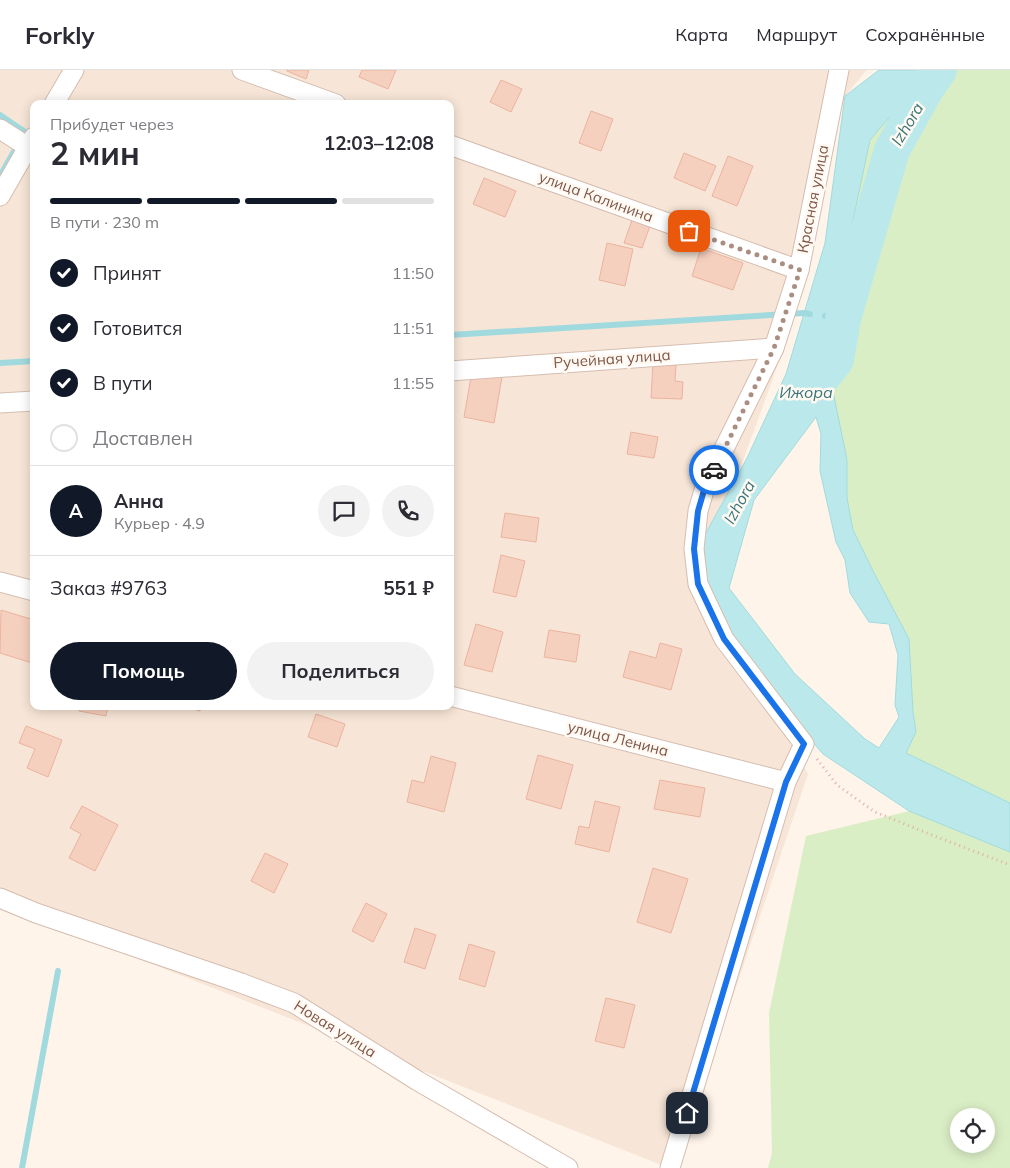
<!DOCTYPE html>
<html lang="ru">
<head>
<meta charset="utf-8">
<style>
  :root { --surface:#fff; --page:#f2f2f3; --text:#2b2b33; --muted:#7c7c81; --line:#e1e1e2; --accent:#111827 }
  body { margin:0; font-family:Mulish,sans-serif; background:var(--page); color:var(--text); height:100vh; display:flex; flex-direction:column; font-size:19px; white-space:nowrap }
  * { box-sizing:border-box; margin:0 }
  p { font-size:16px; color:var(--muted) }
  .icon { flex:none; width:28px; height:28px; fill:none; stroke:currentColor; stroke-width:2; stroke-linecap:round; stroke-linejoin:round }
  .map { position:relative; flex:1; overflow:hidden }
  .side { position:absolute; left:30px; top:30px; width:424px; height:610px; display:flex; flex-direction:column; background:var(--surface); border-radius:10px; box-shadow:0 2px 12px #0003 }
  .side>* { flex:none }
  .buttons { position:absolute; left:950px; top:1038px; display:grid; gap:10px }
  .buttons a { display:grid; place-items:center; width:45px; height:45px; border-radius:50%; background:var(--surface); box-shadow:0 2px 12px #0003; font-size:25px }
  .pin { position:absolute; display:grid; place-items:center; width:42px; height:42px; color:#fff; margin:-21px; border-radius:10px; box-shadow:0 2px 8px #0006 }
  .courier { position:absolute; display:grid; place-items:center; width:50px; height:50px; margin:-25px; border:4px solid #1a73e8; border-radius:50%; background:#fff; color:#222; box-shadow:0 1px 6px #0007 }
  .overview em { font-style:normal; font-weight:700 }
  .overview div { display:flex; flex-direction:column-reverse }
  .overview { display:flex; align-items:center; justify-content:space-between; height:85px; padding:0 20px }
  h1 { font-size:32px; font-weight:700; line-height:38px }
  .bar { display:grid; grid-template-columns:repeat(4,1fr); gap:8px 5px; align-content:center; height:60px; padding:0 20px }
  .bar i { height:6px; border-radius:4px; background:var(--line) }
  .bar .current { background:var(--accent) }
  .bar p { grid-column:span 4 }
  .line { display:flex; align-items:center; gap:12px; padding:0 20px; border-top:1px solid var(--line) }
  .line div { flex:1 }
  .round { display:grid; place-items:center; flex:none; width:52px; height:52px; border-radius:26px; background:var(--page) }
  ol { padding:0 20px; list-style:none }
  li { display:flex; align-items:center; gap:15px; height:55px }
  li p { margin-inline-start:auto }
  li .icon { padding:5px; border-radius:50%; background:var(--accent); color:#fff; stroke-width:4 }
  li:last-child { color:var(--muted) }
  li i { width:28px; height:28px; border:2px solid var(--line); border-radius:50% }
  .cta { display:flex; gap:10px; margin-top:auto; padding:10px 20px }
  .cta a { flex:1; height:58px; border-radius:30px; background:var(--accent); color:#fff; font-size:20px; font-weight:700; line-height:58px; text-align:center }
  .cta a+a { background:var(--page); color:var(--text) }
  header { display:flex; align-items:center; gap:30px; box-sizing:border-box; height:70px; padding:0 25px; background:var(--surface); border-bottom:1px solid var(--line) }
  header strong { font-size:24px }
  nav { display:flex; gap:28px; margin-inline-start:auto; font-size:18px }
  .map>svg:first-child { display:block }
  .residential { fill:#f7e6d7; fill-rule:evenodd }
  .green { fill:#daeec6; fill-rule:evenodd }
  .water { fill:#bbe9eb; stroke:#a1dade; fill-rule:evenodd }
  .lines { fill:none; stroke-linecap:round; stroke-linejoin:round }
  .stream { stroke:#a1dade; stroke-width:6 }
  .river { stroke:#bbe9eb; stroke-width:36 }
  .building { fill:#f6d0bf; stroke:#ebb39e }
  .street-casing { stroke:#d5bdb0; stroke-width:21 }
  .path { stroke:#ddb2a1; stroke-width:3; stroke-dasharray:1 4; stroke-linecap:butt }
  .street { stroke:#fff; stroke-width:19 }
  .done { stroke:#aa8e81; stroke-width:5; stroke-dasharray:0 9 }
  .route { stroke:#1a73e8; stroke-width:6 }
  .labels { text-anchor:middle; stroke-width:5; stroke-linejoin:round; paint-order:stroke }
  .street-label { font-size:15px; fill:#7d5749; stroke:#fff9f2 }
  .water-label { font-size:16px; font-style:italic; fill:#38767b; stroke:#fff9f2 }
</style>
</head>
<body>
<header>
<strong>Forkly</strong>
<nav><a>Карта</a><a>Маршрут</a><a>Сохранённые</a></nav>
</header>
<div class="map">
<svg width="1010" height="1098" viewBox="0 0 1010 1098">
  <rect width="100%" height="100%" fill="#fef4ea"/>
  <path class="residential" d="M0 0H867L845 26 783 281 698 514 808 704 675 1098H669L0 834ZM34 34H450V636H34Z"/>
  <g class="green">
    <path d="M930 0H1010V733L906 683 916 662 913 643 909 569 873 501 853 460 847 428V390L825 282 870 70Z"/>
    <path d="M909 741 1010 782V1098H768L772 1083 769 943 806 766ZM959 1046H986V1074H959Z"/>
  </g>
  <path class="water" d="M879 0H930L870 70 825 282 847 390V428L853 460 873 501 909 569 913 642 916 662 906 683 1010 733V782L909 741 823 684 710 555 696 481 747 388 786 304 825 173 845 26ZM816 347 821 364 820 401 836 472 845 490 850 523 869 552 889 554 898 585 895 635 899 647 879 678 865 669 795 604 729 518 754 430Z"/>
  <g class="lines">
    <g class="stream">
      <path d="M0 45 25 62 0 106"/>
      <path d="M825 246 843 249"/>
      <path d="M450 265 804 243 810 244"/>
      <path d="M0 293 34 291"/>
      <path d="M22 1098 58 901"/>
    </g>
    <path class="river" d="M798 337 836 290 843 249 892 80 927 17 939 0"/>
  </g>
  <g class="building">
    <path d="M287 0H309L306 9 287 1Z"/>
    <path d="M362 0H396L388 19 359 7Z"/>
    <path d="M501 10 522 19 511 42 490 32Z"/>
    <path d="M591 41 613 49 601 81 579 73Z"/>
    <path d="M684 83 716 96 705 121 674 108Z"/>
    <path d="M728 86 753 96 737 136 712 126Z"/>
    <path d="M484 108 516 121 505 147 473 134Z"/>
    <path d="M632 150 650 156 642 178 624 173Z"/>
    <path d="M607 173 633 179 625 216 599 210Z"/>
    <path d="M701 178 743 193 733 220 692 206Z"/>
    <path d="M653 293 676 295 675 311 683 312 682 329 651 328Z"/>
    <path d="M472 301 502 307 494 353 464 347Z"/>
    <path d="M631 362 658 367 654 388 627 384Z"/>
    <path d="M505 443 539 448 536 472 501 467Z"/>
    <path d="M501 485 525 491 516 527 493 522Z"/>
    <path d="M1 540 34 550V588L32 593 0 583Z"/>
    <path d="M476 554 503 562 492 602 464 595Z"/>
    <path d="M549 560 580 565 576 592 544 587Z"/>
    <path d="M660 573 682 579 671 620 623 607 630 581 656 588Z"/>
    <path d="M80 636H108L106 646 79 641Z"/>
    <path d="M182 636H202L200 641Z"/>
    <path d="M316 644 345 654 337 677 308 667Z"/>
    <path d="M26 656 62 670 48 707 27 698 35 679 19 673Z"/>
    <path d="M538 685 573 695 561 739 526 729Z"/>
    <path d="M431 686 456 693 444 742 407 732 412 710 424 713Z"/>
    <path d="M660 710 705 718 700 747 654 739Z"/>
    <path d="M595 731 620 737 609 782 575 774 579 756 589 758Z"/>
    <path d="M82 736 118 755 95 801 69 788 81 764 70 758Z"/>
    <path d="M265 783 288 794 274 823 251 811Z"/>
    <path d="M653 798 688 809 671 863 637 852Z"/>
    <path d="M366 833 387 844 373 872 352 861Z"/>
    <path d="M415 858 436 865 425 899 404 892Z"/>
    <path d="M469 874 495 882 485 917 459 909Z"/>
    <path d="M606 928 635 935 624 978 595 971Z"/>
  </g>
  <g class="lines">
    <defs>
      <g id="street">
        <path d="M242 0 336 34"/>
        <path d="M54 34 74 0"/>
        <path d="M0 59 28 77"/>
        <path d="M450 75 799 200"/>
        <path d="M0 126 34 67"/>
        <path d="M450 301 774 278"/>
        <path d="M0 333 34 331"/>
        <path d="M0 512 34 521"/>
        <path d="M450 626 786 712"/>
        <path d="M0 828 36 843 241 913 294 933 418 1011 568 1098"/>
        <path d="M670 1098 786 712 804 674 724 569 698 514 694 479 698 441 705 417 774 278 799 200 839 0"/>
      </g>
    </defs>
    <use href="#street" class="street-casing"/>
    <path class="path" d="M817 689 837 715 875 742 937 767 1010 795"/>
    <use href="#street" class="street"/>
  </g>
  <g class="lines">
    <path class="done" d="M689 161 800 200 774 278 714 400"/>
    <path class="route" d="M687 1043 786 712 804 674 724 569 698 514 694 479 698 441 705 417 714 400"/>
  </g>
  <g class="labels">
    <g class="street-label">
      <text transform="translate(596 127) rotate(20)" y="5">улица Калинина</text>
      <text transform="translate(813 129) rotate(-79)" y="5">Красная улица</text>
      <text transform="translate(612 289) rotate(-4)" y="5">Ручейная улица</text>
      <text transform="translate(618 669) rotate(14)" y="5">улица Ленина</text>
      <text transform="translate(335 959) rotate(32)" y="5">Новая улица</text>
    </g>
    <g class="water-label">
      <text transform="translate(907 54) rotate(-59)" y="6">Izhora</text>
      <text x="806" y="328">Ижора</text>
      <text transform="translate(739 432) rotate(-61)" y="6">Izhora</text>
    </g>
  </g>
</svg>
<div class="buttons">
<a><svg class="icon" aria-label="locate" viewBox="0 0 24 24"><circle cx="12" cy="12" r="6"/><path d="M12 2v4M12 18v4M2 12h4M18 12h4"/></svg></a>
</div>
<div class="pin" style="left:689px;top:161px;background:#ea580c"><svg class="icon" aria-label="bag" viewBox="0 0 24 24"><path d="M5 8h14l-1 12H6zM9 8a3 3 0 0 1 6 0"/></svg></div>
<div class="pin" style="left:687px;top:1043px;background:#1f2937"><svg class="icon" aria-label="home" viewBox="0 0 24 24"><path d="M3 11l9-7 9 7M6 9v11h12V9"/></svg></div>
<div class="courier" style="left:714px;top:400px"><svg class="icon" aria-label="car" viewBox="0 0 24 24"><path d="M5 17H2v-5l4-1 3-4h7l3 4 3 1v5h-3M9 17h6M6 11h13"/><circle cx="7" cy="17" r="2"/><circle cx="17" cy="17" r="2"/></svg></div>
<section class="side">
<div class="overview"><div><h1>2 мин</h1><p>Прибудет через</p></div><em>12:03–12:08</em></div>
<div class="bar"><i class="current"></i><i class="current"></i><i class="current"></i><i></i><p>В пути · 230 m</p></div>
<ol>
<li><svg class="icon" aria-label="check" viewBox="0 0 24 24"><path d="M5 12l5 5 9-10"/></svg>Принят<p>11:50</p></li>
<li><svg class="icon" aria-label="check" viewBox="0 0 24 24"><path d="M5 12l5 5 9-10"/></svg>Готовится<p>11:51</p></li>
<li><svg class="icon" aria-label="check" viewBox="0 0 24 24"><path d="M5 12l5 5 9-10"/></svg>В пути<p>11:55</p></li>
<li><i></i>Доставлен</li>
</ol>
<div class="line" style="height:90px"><b class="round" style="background:var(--accent);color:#fff">А</b><div><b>Анна</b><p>Курьер · 4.9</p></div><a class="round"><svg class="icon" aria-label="chat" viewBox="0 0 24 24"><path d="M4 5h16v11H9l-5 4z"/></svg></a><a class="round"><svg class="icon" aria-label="phone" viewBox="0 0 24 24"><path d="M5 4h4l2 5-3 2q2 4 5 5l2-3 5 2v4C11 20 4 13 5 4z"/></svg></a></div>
<div class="line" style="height:65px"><div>Заказ #9763</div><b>551 ₽</b></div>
<div class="cta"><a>Помощь</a><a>Поделиться</a></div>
</section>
</div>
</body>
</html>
